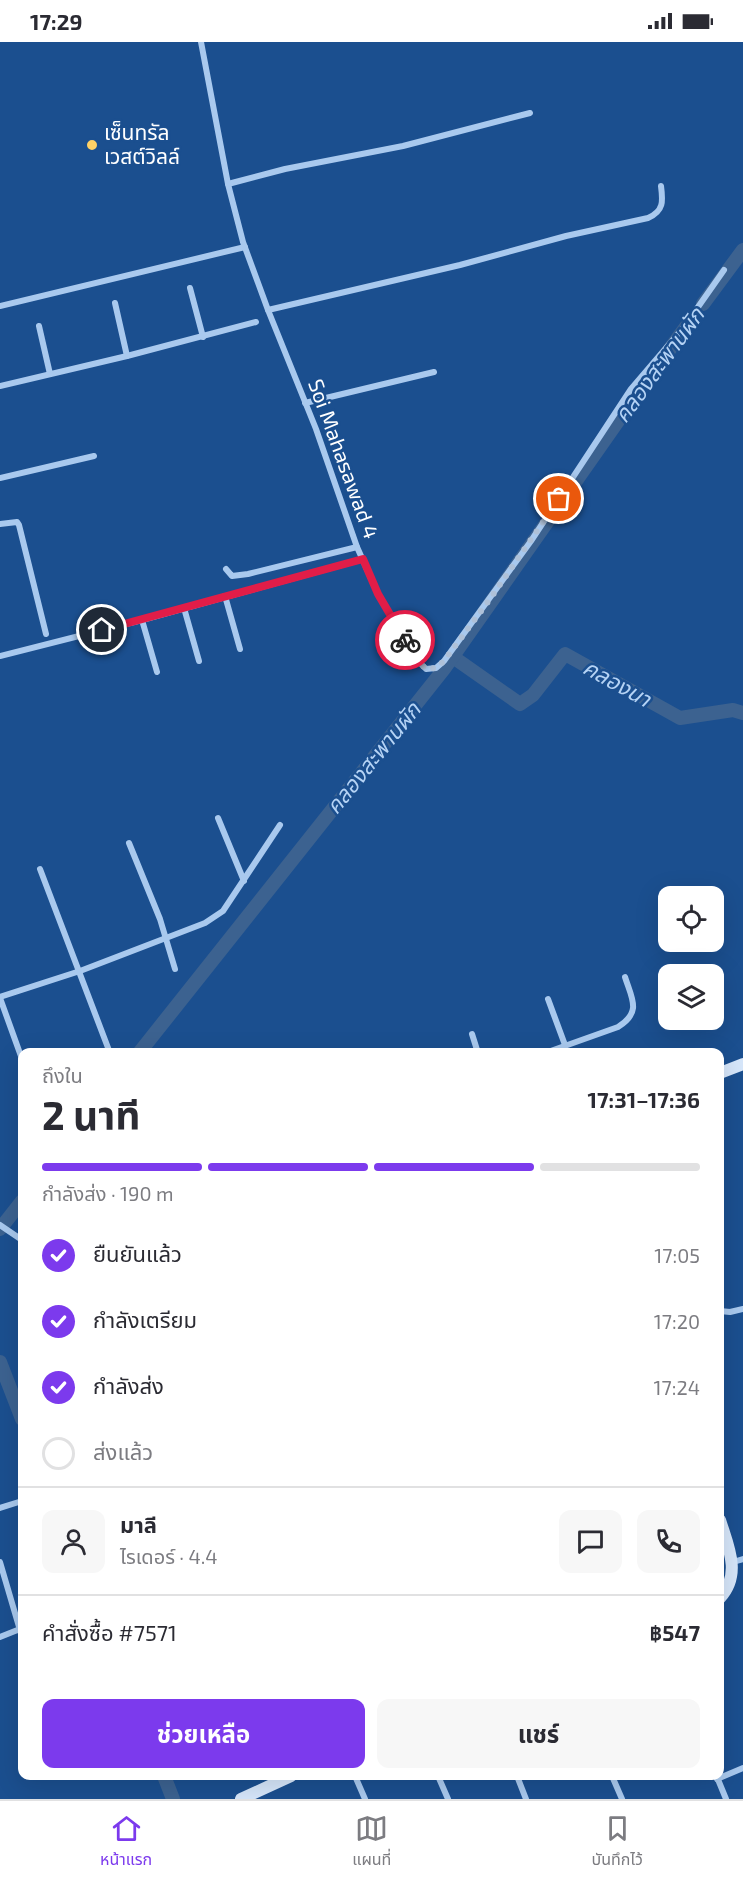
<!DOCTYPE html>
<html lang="th">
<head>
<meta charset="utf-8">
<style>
  :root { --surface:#fff; --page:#f7f7f7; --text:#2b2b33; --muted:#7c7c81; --line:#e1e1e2; --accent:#7c3aed }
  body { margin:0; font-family:"Exo 2","Noto Sans Thai",sans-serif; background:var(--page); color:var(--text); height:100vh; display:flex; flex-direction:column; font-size:22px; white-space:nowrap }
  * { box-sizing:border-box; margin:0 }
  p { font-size:20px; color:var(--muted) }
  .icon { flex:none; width:33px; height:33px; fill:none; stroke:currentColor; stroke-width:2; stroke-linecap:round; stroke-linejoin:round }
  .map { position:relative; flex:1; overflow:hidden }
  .sheet { position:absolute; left:18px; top:1006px; width:706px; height:732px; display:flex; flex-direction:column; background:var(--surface); border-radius:12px; box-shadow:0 6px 24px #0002 }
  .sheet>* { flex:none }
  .tools { position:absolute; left:658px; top:844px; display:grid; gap:12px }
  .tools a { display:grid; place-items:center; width:66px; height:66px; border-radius:12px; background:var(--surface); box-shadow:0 6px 24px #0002; font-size:30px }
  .pin { position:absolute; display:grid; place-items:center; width:51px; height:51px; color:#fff; margin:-26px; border:3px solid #fff; border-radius:50%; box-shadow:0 2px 6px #0007 }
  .courier { position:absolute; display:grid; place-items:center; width:60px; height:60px; margin:-30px; border:4px solid #e11d48; border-radius:50%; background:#fff; color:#222; box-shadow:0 2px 8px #0007 }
  .headline em { font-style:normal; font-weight:700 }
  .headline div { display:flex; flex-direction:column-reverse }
  .headline { display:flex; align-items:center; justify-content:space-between; height:102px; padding:0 24px }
  h1 { font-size:39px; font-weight:700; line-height:45px }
  .bar { display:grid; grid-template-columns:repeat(4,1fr); gap:9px 6px; align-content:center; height:72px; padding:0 24px }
  .bar i { height:8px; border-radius:4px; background:var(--line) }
  .bar .current { background:var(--accent) }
  .bar p { grid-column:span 4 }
  .line { display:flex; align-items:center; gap:15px; padding:0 24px; border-top:2px solid var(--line) }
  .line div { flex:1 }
  .round { display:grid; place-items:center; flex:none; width:63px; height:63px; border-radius:12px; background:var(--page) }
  ol { padding:0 24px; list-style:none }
  li { display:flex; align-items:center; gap:18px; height:66px }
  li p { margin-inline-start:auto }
  li .icon { padding:6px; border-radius:50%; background:var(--accent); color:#fff; stroke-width:4 }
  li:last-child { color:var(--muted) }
  li i { width:33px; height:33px; border:3px solid var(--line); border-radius:50% }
  .button { display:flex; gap:12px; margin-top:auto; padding:12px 24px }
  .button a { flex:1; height:69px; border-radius:12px; background:var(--accent); color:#fff; font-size:24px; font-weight:700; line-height:69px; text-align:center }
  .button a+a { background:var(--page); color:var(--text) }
  .status { display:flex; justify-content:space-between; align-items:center; height:42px; padding:0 30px; background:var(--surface); direction:ltr }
  .status svg { height:16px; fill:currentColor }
  .dock { display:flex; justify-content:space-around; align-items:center; height:84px; border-top:2px solid var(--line); background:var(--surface); font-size:16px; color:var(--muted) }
  .dock a { display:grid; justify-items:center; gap:3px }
  .dock .current { color:var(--accent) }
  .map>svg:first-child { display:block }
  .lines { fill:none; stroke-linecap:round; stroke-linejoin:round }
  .canal { stroke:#3c6290; stroke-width:14 }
  .street { stroke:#a9c9ee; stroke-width:6 }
  .secondary { stroke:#d6e6fa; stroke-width:12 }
  .done { stroke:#afc1d8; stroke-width:6; stroke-dasharray:0 10.8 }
  .route { stroke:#e11d48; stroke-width:8 }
  .poi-dot { fill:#ffd166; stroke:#1b4f8f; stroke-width:2 }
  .labels { text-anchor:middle; stroke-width:5; stroke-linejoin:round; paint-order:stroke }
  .poi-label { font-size:21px; fill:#fff; stroke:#1b4f8f; text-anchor:start }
  .street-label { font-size:21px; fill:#fff; stroke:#1b4f8f }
  .water-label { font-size:22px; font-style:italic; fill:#b5d3f5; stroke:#1b4f8f }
</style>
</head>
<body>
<div class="status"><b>17:29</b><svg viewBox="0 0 49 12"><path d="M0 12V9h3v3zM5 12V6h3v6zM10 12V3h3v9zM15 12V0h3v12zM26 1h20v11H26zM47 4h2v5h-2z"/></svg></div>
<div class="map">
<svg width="743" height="1757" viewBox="0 0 743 1757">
  <rect width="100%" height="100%" fill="#1b4f8f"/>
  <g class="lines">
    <g class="canal">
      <path d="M703 262 743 208"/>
      <path d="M453 615 520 662 533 653 565 612 680 676 733 668 743 671"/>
      <path d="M139 1011 444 627 637 352 686 285"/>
      <path d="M0 1187 22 1159"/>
      <path d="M0 1320 22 1377"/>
      <path d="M164 1734 173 1757"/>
    </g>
    <g class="street">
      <path d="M201 0 228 142 243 200 268 268 316 387 357 505 378 552 417 618 426 627 436 626 444 619 531 499 631 347 684 285 724 228"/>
      <path d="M228 142 285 127 403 104 530 71"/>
      <path d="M190 246 203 295"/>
      <path d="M115 261 127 314"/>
      <path d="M0 264 245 205"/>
      <path d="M268 268 460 223 566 194 648 176C664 169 663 159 661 144"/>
      <path d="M39 284 50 332"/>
      <path d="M0 344 127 314 256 280"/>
      <path d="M305 361 434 330"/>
      <path d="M0 436 94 414"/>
      <path d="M0 482 17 480 19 483 46 592"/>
      <path d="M226 527 232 534 248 532 357 505"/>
      <path d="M225 554 240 607"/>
      <path d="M184 566 199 619"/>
      <path d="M0 614 142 578"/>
      <path d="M157 630 142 578 363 517"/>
      <path d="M218 776 244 839"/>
      <path d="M129 801 160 877 175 927"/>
      <path d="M40 827 110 1011"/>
      <path d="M0 955 80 929 205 881 223 869 280 783"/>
      <path d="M0 956 22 1017"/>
      <path d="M548 957 565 1003"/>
      <path d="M472 992 478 1011"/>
      <path d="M545 1011 618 985C642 970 632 957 625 935"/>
      <path d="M0 1183 22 1198"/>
      <path d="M720 1269 730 1270 743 1267"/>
      <path d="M0 1466 22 1459"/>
      <path d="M0 1520 22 1595"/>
      <path d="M733 1520 743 1517"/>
      <path d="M0 1595 20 1587"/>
      <path d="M355 1734 365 1757"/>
      <path d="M438 1734 448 1757"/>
      <path d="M517 1734 526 1757"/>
      <path d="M612 1734 622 1757"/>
      <path d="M717 1735 726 1757"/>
      <path d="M717 1737 743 1726"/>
    </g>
    <g class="secondary">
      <path d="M720 1031 743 1022"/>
      <path d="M720 1478C728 1504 742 1532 720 1556"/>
      <path d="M241 1757 291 1734"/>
    </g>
  </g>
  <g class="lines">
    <path class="done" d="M405 598 417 618 426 627 436 626 444 619 490 557 559 457"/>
    <path class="route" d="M102 588 363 517 378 552 405 598"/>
  </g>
  <circle class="poi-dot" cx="92" cy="103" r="6"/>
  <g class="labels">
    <g class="poi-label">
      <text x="104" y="98">เซ็นทรัล<tspan x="104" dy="24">เวสต์วิลล์</tspan></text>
    </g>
    <g class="street-label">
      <text transform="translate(343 417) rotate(70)" y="7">Soi Mahasawad 4</text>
    </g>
    <g class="water-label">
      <text transform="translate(659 323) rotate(-54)" y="8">คลองสะพานผัก</text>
      <text transform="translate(617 641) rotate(29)" y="8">คลองนา</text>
      <text transform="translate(373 716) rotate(-51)" y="8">คลองสะพานผัก</text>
    </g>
  </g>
</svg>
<div class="tools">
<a><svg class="icon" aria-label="locate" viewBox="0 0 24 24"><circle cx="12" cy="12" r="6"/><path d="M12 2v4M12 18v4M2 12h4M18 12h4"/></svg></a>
<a><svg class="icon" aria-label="layers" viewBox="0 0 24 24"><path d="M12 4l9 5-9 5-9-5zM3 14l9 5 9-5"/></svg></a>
</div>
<div class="pin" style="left:559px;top:457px;background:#ea580c"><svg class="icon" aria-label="bag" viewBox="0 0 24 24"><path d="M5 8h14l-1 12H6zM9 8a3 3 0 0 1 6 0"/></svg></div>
<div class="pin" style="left:102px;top:588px;background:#1f2937"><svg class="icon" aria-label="home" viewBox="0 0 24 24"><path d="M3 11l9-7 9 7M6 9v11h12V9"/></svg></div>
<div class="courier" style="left:405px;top:598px"><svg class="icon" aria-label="bike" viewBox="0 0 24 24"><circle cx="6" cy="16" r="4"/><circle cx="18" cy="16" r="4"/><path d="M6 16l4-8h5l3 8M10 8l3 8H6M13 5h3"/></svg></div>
<section class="sheet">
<div class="headline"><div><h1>2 นาที</h1><p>ถึงใน</p></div><em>17:31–17:36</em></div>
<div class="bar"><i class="current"></i><i class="current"></i><i class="current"></i><i></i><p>กำลังส่ง · 190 m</p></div>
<ol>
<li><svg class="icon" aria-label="check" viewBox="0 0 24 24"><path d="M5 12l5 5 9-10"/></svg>ยืนยันแล้ว<p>17:05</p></li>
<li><svg class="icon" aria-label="check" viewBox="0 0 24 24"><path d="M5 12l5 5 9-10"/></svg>กำลังเตรียม<p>17:20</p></li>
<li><svg class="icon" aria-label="check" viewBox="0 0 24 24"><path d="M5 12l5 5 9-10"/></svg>กำลังส่ง<p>17:24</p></li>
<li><i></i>ส่งแล้ว</li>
</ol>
<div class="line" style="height:108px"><a class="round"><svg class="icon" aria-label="person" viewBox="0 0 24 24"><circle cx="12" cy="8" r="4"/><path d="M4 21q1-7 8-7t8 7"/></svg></a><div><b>มาลี</b><p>ไรเดอร์ · 4.4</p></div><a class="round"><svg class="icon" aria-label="chat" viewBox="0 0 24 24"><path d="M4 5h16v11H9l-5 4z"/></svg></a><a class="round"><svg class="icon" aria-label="phone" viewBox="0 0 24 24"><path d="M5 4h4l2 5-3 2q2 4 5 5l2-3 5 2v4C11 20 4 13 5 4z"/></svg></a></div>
<div class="line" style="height:78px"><div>คำสั่งซื้อ #7571</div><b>฿547</b></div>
<div class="button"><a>ช่วยเหลือ</a><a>แชร์</a></div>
</section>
</div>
<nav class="dock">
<a class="current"><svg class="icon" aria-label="home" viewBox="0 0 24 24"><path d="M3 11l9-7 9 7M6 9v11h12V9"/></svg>หน้าแรก</a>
<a><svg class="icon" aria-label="map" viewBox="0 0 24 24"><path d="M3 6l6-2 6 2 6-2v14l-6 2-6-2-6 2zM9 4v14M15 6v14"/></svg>แผนที่</a>
<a><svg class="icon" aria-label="saved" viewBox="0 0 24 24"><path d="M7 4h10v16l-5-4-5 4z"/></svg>บันทึกไว้</a>
</nav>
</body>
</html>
